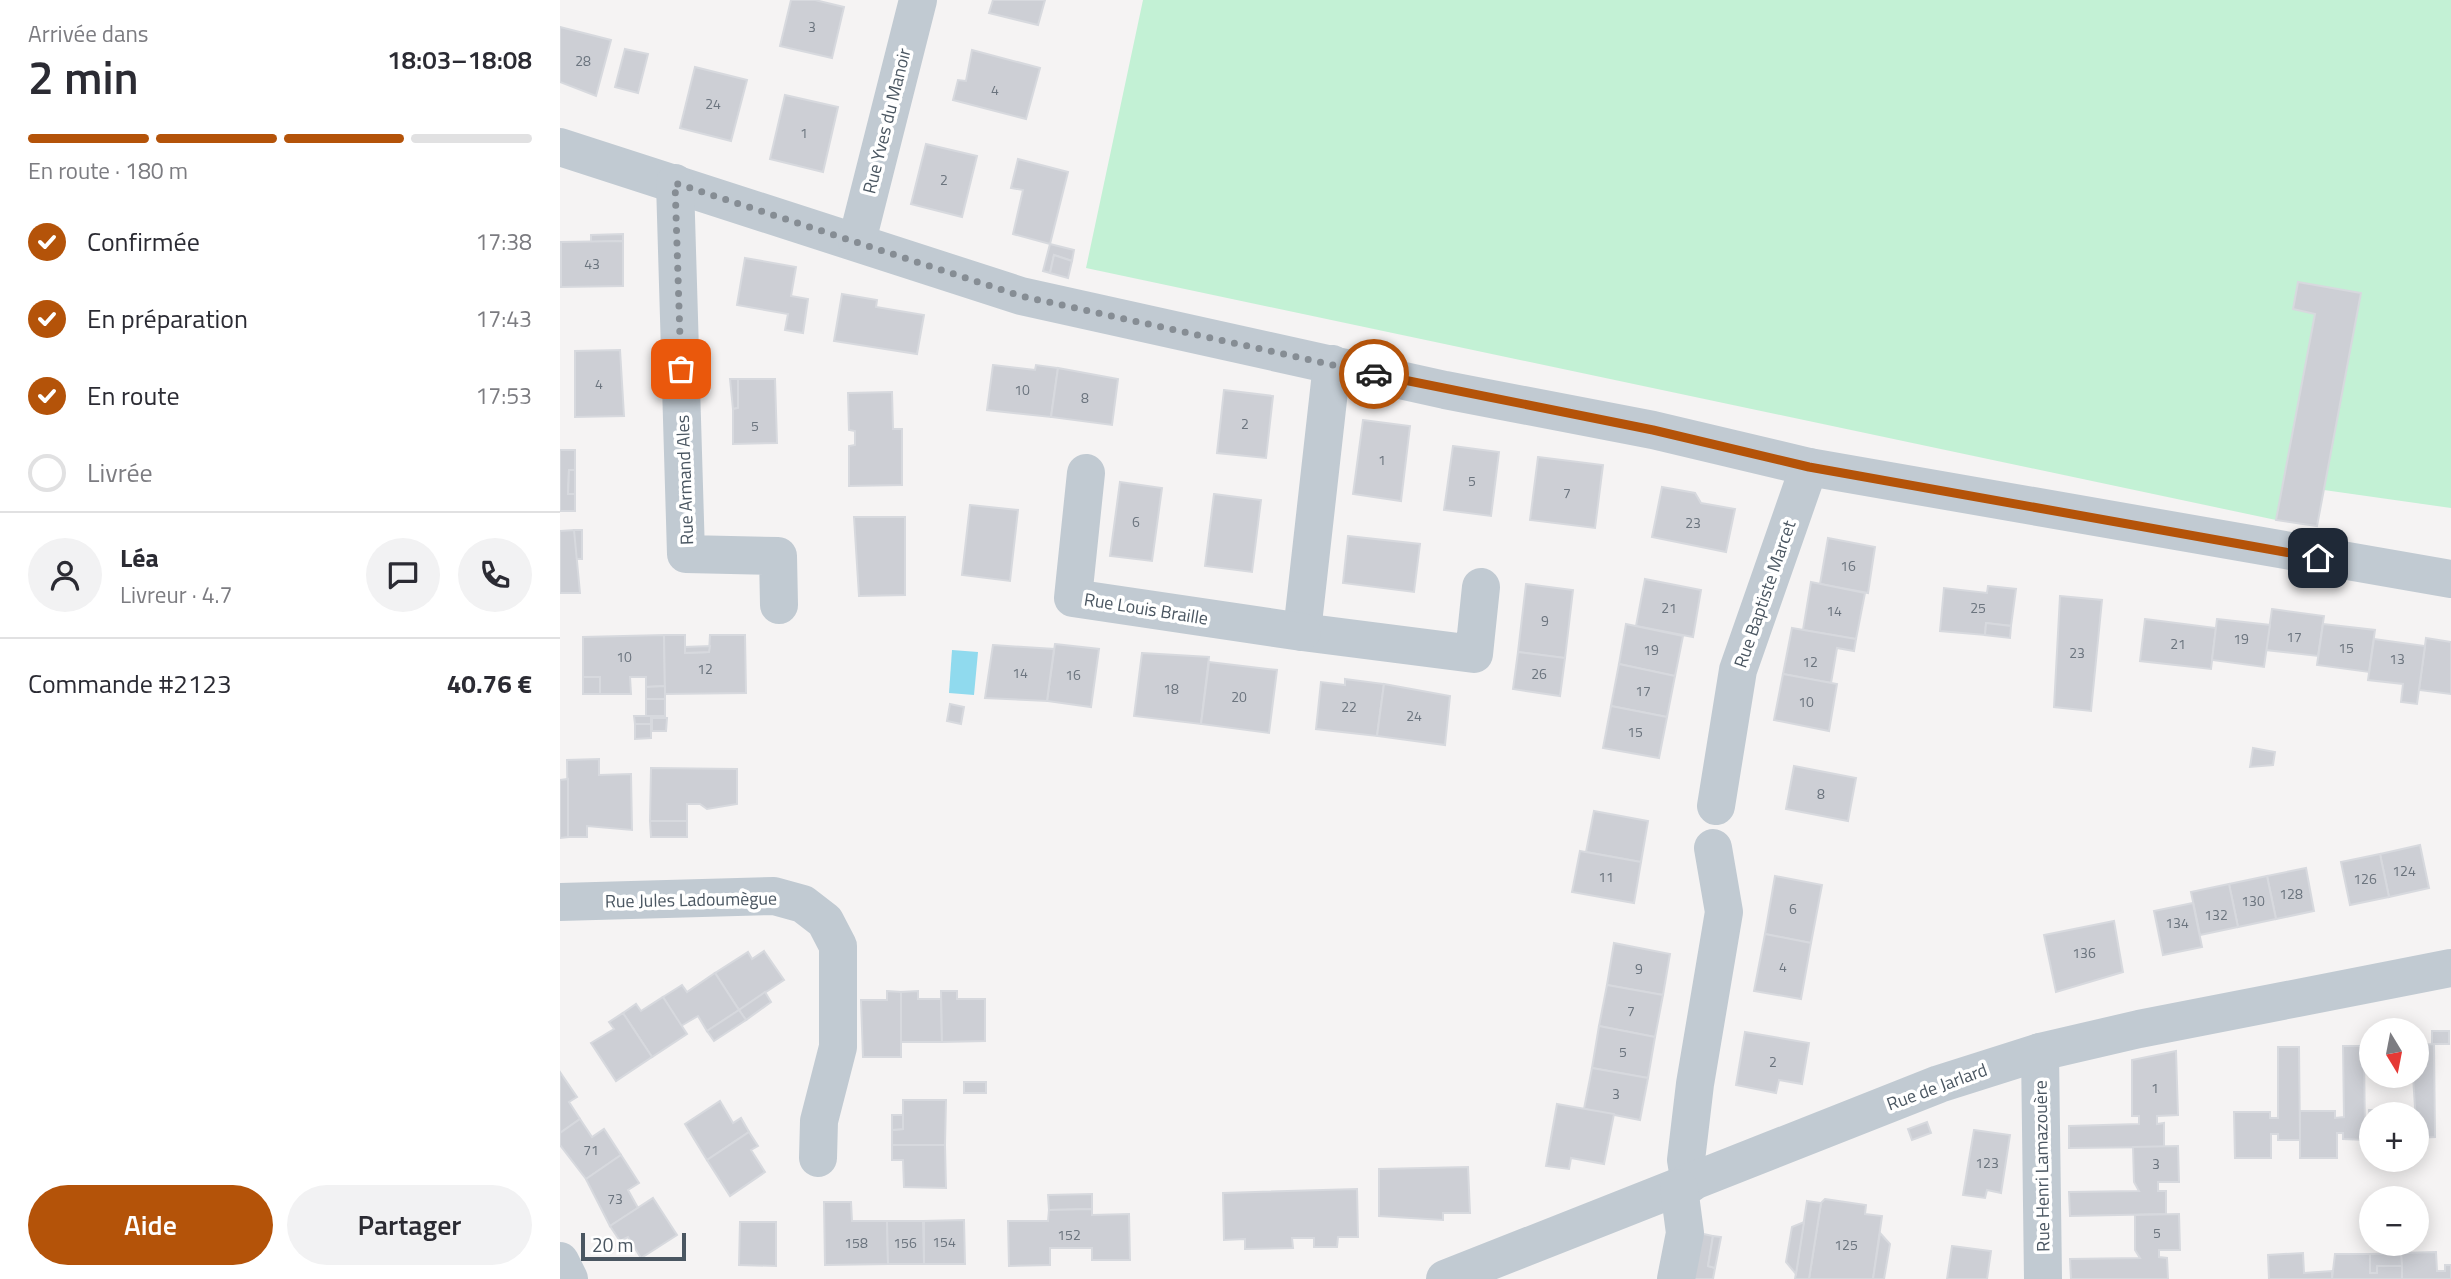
<!DOCTYPE html>
<html lang="fr">
<head>
<meta charset="utf-8">
<style>
  :root { --surface:#fff; --page:#f2f2f3; --text:#2b2b33; --muted:#7c7c81; --line:#e1e1e2; --accent:#b45309 }
  body { margin:0; font-family:"Titillium Web",sans-serif; background:var(--page); color:var(--text); height:100vh; display:flex; flex-direction:column; font-size:26px; white-space:nowrap }
  * { box-sizing:border-box; margin:0 }
  p { font-size:23px; color:var(--muted) }
  .icon { flex:none; width:38px; height:38px; fill:none; stroke:currentColor; stroke-width:2; stroke-linecap:round; stroke-linejoin:round }
  .map { position:relative; flex:1; overflow:hidden }
  .side { display:flex; flex-direction:column; background:var(--surface); width:560px }
  .side>* { flex:none }
  .needle { width:46px; rotate:170deg }
  .fabs { position:absolute; left:1799px; top:1018px; display:grid; gap:14px }
  .fabs a { display:grid; place-items:center; width:70px; height:70px; border-radius:50%; background:var(--surface); box-shadow:0 4px 18px #0003; font-size:35px }
  .scale { position:absolute; left:21px; bottom:18px; width:105px; box-sizing:border-box; padding-left:7px; border:4px solid #4a5661; border-top:0; font-size:19px; line-height:24px; white-space:nowrap; color:#4a5661; -webkit-text-stroke:5px #fff; paint-order:stroke }
  .pin { position:absolute; display:grid; place-items:center; width:60px; height:60px; color:#fff; margin:-30px; border-radius:14px; box-shadow:0 4px 10px #0006 }
  .courier { position:absolute; display:grid; place-items:center; width:70px; height:70px; margin:-35px; border:5px solid #b45309; border-radius:50%; background:#fff; color:#222; box-shadow:0 2px 9px #0007 }
  .overview em { font-style:normal; font-weight:600 }
  .overview div { display:flex; flex-direction:column-reverse }
  .overview { display:flex; align-items:center; justify-content:space-between; height:119px; padding:0 28px }
  h1 { font-size:46px; font-weight:600; line-height:52px }
  .bar { display:grid; grid-template-columns:repeat(4,1fr); gap:10px 7px; align-content:center; height:84px; padding:0 28px }
  .bar i { height:9px; border-radius:5px; background:var(--line) }
  .bar .active { background:var(--accent) }
  .bar p { grid-column:span 4 }
  .line { display:flex; align-items:center; gap:18px; padding:0 28px; border-top:2px solid var(--line) }
  .line div { flex:1 }
  .round { display:grid; place-items:center; flex:none; width:74px; height:74px; border-radius:37px; background:var(--page) }
  ol { padding:0 28px; list-style:none }
  li { display:flex; align-items:center; gap:21px; height:77px }
  li p { margin-inline-start:auto }
  li .icon { padding:7px; border-radius:50%; background:var(--accent); color:#fff; stroke-width:4 }
  li:last-child { color:var(--muted) }
  li i { width:38px; height:38px; border:4px solid var(--line); border-radius:50% }
  .button { display:flex; gap:14px; margin-top:auto; padding:14px 28px }
  .button a { flex:1; height:80px; border-radius:42px; background:var(--accent); color:#fff; font-size:28px; font-weight:600; line-height:80px; text-align:center }
  .button a+a { background:var(--page); color:var(--text) }
  main { display:flex; flex:1; min-height:0 }
  .map>svg:first-child { display:block }
  .green { fill:#c3f1d5 }
  .water { fill:#90daee }
  .building { fill:#cdcfd5; stroke:#d7d9de; stroke-width:2 }
  .lines { fill:none; stroke-linecap:round; stroke-linejoin:round }
  .minor { stroke:#c1cad2; stroke-width:38 }
  .done { stroke:#868d94; stroke-width:7; stroke-dasharray:0 12.6 }
  .route { stroke:#b45309; stroke-width:9 }
  .labels { text-anchor:middle; stroke-width:7; stroke-linejoin:round; paint-order:stroke }
  .number-label { font-size:14px; fill:#6b747e }
  .street-label { font-size:18px; fill:#4a5661; stroke:#fff }
</style>
</head>
<body>
<main>
<section class="side">
<div class="overview"><div><h1>2 min</h1><p>Arrivée dans</p></div><em>18:03–18:08</em></div>
<div class="bar"><i class="active"></i><i class="active"></i><i class="active"></i><i></i><p>En route · 180 m</p></div>
<ol>
<li><svg class="icon" aria-label="check" viewBox="0 0 24 24"><path d="M5 12l5 5 9-10"/></svg>Confirmée<p>17:38</p></li>
<li><svg class="icon" aria-label="check" viewBox="0 0 24 24"><path d="M5 12l5 5 9-10"/></svg>En préparation<p>17:43</p></li>
<li><svg class="icon" aria-label="check" viewBox="0 0 24 24"><path d="M5 12l5 5 9-10"/></svg>En route<p>17:53</p></li>
<li><i></i>Livrée</li>
</ol>
<div class="line" style="height:126px"><a class="round"><svg class="icon" aria-label="person" viewBox="0 0 24 24"><circle cx="12" cy="8" r="4"/><path d="M4 21q1-7 8-7t8 7"/></svg></a><div><b>Léa</b><p>Livreur · 4.7</p></div><a class="round"><svg class="icon" aria-label="chat" viewBox="0 0 24 24"><path d="M4 5h16v11H9l-5 4z"/></svg></a><a class="round"><svg class="icon" aria-label="phone" viewBox="0 0 24 24"><path d="M5 4h4l2 5-3 2q2 4 5 5l2-3 5 2v4C11 20 4 13 5 4z"/></svg></a></div>
<div class="line" style="height:91px"><div>Commande #2123</div><b>40.76 €</b></div>
<div class="button"><a>Aide</a><a>Partager</a></div>
</section>
<div class="map">
<svg width="1891" height="1279" viewBox="0 0 1891 1279">
  <rect width="100%" height="100%" fill="#f5f3f3"/>
  <path class="green" d="M583 0H1891V508L1764 490 1757 526 1716 520 526 268Z"/>
  <path class="water" d="M392 650 418 652 414 695 389 693Z"/>
  <g class="building">
    <path d="M231 0H255L284 7 272 58 220 46Z"/>
    <path d="M433 0H485L478 25 429 13Z"/>
    <path d="M0 27 51 40 36 96 0 82Z"/>
    <path d="M65 49 88 54 78 93 55 87Z"/>
    <path d="M412 50 480 68 466 119 393 100 398 80 406 81Z"/>
    <path d="M135 67 187 80 171 141 120 128Z"/>
    <path d="M225 95 278 107 263 172 210 159Z"/>
    <path d="M366 144 417 156 402 217 351 204Z"/>
    <path d="M458 159 508 172 490 244 453 234 463 190 451 188Z"/>
    <path d="M63 234V241L31 242V235Z"/>
    <path d="M63 241V286L1 287V242Z"/>
    <path d="M490 244 514 250 512 261 494 255 490 273 483 271Z"/>
    <path d="M494 255 512 261 508 278 490 273Z"/>
    <path d="M185 258 236 267 231 296 248 299 243 333 225 330 228 314 177 305Z"/>
    <path d="M1738 282 1801 293 1757 526 1716 520 1755 314 1733 309Z"/>
    <path d="M282 294 317 300 316 307 364 315 357 354 274 341Z"/>
    <path d="M60 350 64 416 15 417V351Z"/>
    <path d="M433 365 475 370 476 365 498 368 491 417 427 410Z"/>
    <path d="M498 368 558 379 552 425 491 417Z"/>
    <path d="M170 379H178V408L173 409Z"/>
    <path d="M178 379H215L217 443 173 444V409L178 408Z"/>
    <path d="M664 390 713 396 706 458 657 453Z"/>
    <path d="M332 392 333 429H342V485L289 486V446L295 445V431L289 430 288 393Z"/>
    <path d="M803 420 850 426 841 501 793 494Z"/>
    <path d="M893 446 939 452 931 516 884 510Z"/>
    <path d="M0 450H15V470H9L8 494H15V511H0Z"/>
    <path d="M978 457 1043 465 1035 528 970 520Z"/>
    <path d="M9 470H15V494H8Z"/>
    <path d="M560 482 602 488 592 561 550 556Z"/>
    <path d="M1102 487 1135 493 1141 503 1175 509 1166 552 1092 537Z"/>
    <path d="M654 494 701 500 692 572 645 566Z"/>
    <path d="M410 505 458 510 450 581 402 575Z"/>
    <path d="M294 517H345V595L299 596Z"/>
    <rect x="14" y="530" width="8" height="29"/>
    <path d="M14 530 20 593H0V531Z"/>
    <path d="M788 536 860 544 854 592 783 583Z"/>
    <path d="M1268 538 1315 547 1308 593 1260 584Z"/>
    <path d="M1085 579 1141 590 1133 637 1076 626Z"/>
    <path d="M1251 582 1305 593 1296 639 1243 630Z"/>
    <path d="M966 584 1013 590 1005 658 958 652Z"/>
    <path d="M1428 586 1456 589 1451 626 1426 623 1425 635 1380 631 1384 588 1427 593Z"/>
    <path d="M1500 596 1542 600 1531 711 1494 707Z"/>
    <path d="M1712 609 1764 616 1758 656 1706 650Z"/>
    <path d="M1585 619 1656 628 1651 669 1580 661Z"/>
    <path d="M1657 619 1710 625 1704 667 1652 660Z"/>
    <path d="M1426 623 1451 626 1450 638 1425 635Z"/>
    <path d="M1066 624 1123 636 1115 676 1059 664Z"/>
    <path d="M1763 624 1815 630 1809 672 1757 665Z"/>
    <path d="M1232 628 1296 639 1294 651 1277 648 1271 683 1223 674Z"/>
    <path d="M104 635 105 686 86 687V677H70L71 694H40V677H23V637Z"/>
    <path d="M104 635H125V653L149 652 150 635H185L186 693 105 694Z"/>
    <path d="M1866 638 1891 642V694L1859 690Z"/>
    <path d="M1814 639 1865 646 1857 704 1841 702 1843 684 1808 680Z"/>
    <path d="M495 644 539 649 531 707 487 701Z"/>
    <path d="M433 645 494 649 487 701 425 698Z"/>
    <path d="M150 646 149 652 125 653V647Z"/>
    <path d="M958 652 1005 658 1000 696 953 689Z"/>
    <path d="M582 653 649 657 641 724 574 716Z"/>
    <path d="M649 662 717 670 709 733 641 724Z"/>
    <path d="M1059 664 1115 676 1107 717 1051 706Z"/>
    <path d="M1223 674 1277 684 1269 731 1214 720Z"/>
    <rect x="23" y="677" width="17" height="17"/>
    <path d="M785 679 824 684 817 736 756 729 761 682 785 685Z"/>
    <path d="M824 684 890 696 885 745 817 736Z"/>
    <path d="M105 686V699H86V687Z"/>
    <rect x="86" y="699" width="19" height="17"/>
    <path d="M390 704 404 707 401 724 387 721Z"/>
    <path d="M1051 706 1107 717 1099 758 1043 748Z"/>
    <path d="M74 716H91V724H75Z"/>
    <path d="M92 718H107L106 731H92Z"/>
    <path d="M75 724H91V738L75 739Z"/>
    <path d="M1693 748 1715 752 1713 765 1690 767Z"/>
    <path d="M39 759V775L71 774 72 830 27 826V837H8L7 760Z"/>
    <path d="M1234 766 1296 778 1288 821 1226 809Z"/>
    <path d="M91 768 177 769V804L147 809 140 804H127V821H90Z"/>
    <path d="M8 779V837L0 838V780Z"/>
    <path d="M1034 811 1088 821 1081 862 1026 852Z"/>
    <path d="M90 821H127V837H91Z"/>
    <path d="M1860 845 1869 888 1829 897 1820 854Z"/>
    <path d="M1020 851 1081 862 1074 903 1012 892Z"/>
    <path d="M1820 854 1829 897 1790 905 1781 862Z"/>
    <path d="M1746 868 1754 911 1716 919 1707 876Z"/>
    <path d="M1215 876 1262 885 1251 943 1205 934Z"/>
    <path d="M1707 876 1716 919 1678 927 1669 884Z"/>
    <path d="M1669 884 1678 927 1640 935 1631 892Z"/>
    <path d="M1633 903 1642 947 1603 955 1594 911Z"/>
    <path d="M1554 921 1563 972 1496 992 1484 935Z"/>
    <path d="M1205 934 1251 943 1241 999 1194 991Z"/>
    <path d="M1054 943 1110 954 1103 995 1047 985Z"/>
    <path d="M204 951 224 980 179 1010 155 973 188 952 192 959Z"/>
    <path d="M155 973 179 1010 147 1031 138 1016 121 1026 103 997 122 985 127 992Z"/>
    <path d="M1047 985 1103 995 1095 1037 1039 1026Z"/>
    <path d="M327 991 341 992V1057H303L301 1000H327Z"/>
    <path d="M358 991V999H381L382 1042H341V992Z"/>
    <path d="M381 991H397V999H425V1041L382 1042Z"/>
    <path d="M205 992 211 1002 186 1020 179 1010Z"/>
    <path d="M103 997 127 1034 92 1057 63 1013 76 1004 81 1011Z"/>
    <path d="M179 1010 186 1020 154 1041 147 1031Z"/>
    <path d="M63 1013 92 1057 56 1081 31 1043 54 1029 49 1022Z"/>
    <path d="M1039 1026 1095 1037 1088 1078 1032 1068Z"/>
    <rect x="1872" y="1031" width="17" height="13"/>
    <path d="M1185 1032 1249 1043 1242 1084 1219 1080 1216 1093 1176 1085Z"/>
    <path d="M1874 1044 1875 1137 1857 1138 1853 1076H1857V1045Z"/>
    <path d="M1783 1046H1804L1805 1140 1783 1139V1133H1777V1158H1740V1111H1775V1118L1784 1117Z"/>
    <path d="M1718 1047H1739L1740 1140H1718V1134H1711V1158H1675L1674 1112H1710V1118H1718Z"/>
    <path d="M1616 1051 1618 1115 1597 1116V1124L1604 1123V1147L1509 1148V1126L1579 1124V1116H1572V1060Z"/>
    <path d="M1032 1068 1088 1078 1080 1120 1024 1109Z"/>
    <path d="M0 1072 17 1097 9 1102 20 1119 0 1133Z"/>
    <rect x="404" y="1082" width="22" height="11"/>
    <path d="M343 1100H386L385 1145H332V1130L343 1129Z"/>
    <path d="M160 1101 173 1123 181 1118 189 1132 147 1160 125 1124Z"/>
    <path d="M997 1104 1054 1114 1044 1164 1011 1158 1009 1169 986 1166Z"/>
    <path d="M1809 1110H1844L1845 1115H1811V1156Z"/>
    <path d="M332 1115H343V1129L332 1130Z"/>
    <path d="M20 1119 32 1137 44 1129 61 1155 26 1179 0 1145V1133Z"/>
    <path d="M1367 1122 1371 1133 1352 1140 1348 1129Z"/>
    <path d="M1414 1130 1450 1135 1441 1193 1427 1190 1425 1198 1403 1195Z"/>
    <path d="M189 1132 198 1146 191 1150 205 1172 170 1196 147 1160Z"/>
    <path d="M332 1145H385L386 1188 344 1187 343 1160H332Z"/>
    <path d="M1618 1146 1619 1182H1598V1191H1606V1214L1510 1216 1509 1192 1579 1191 1574 1182 1573 1147Z"/>
    <path d="M61 1155 79 1183 68 1190 78 1208 50 1226 26 1179Z"/>
    <path d="M908 1167 910 1213H883V1220L819 1216V1169Z"/>
    <path d="M797 1189 798 1237H778L777 1247H754V1238H732L733 1248 685 1249V1239L664 1240 663 1193Z"/>
    <path d="M532 1194V1209L489 1210 488 1195Z"/>
    <path d="M93 1198 117 1235 81 1258 68 1237 60 1241 50 1226Z"/>
    <path d="M1265 1199 1306 1205 1305 1214 1322 1216 1313 1279H1249L1261 1203Z"/>
    <path d="M1247 1201 1261 1203 1249 1279H1235Z"/>
    <path d="M264 1202H291L292 1221H327L328 1264 265 1265Z"/>
    <path d="M532 1209V1215L569 1214 570 1260H532V1248H490V1265L449 1266 448 1221H488L489 1210Z"/>
    <path d="M1619 1214 1620 1250H1599V1257L1607 1258 1608 1279H1511L1510 1259 1580 1258 1575 1250V1215Z"/>
    <path d="M404 1220 405 1264H364V1221Z"/>
    <path d="M327 1221H363L364 1264H328Z"/>
    <path d="M180 1222H216V1266L179 1265Z"/>
    <path d="M1244 1222 1236 1274 1226 1262 1232 1227Z"/>
    <path d="M1139 1233 1153 1236 1148 1266 1155 1268 1153 1279H1131Z"/>
    <path d="M1320 1233 1330 1244 1324 1279H1313Z"/>
    <path d="M1153 1236 1161 1237 1155 1268 1148 1266Z"/>
    <path d="M1392 1246 1431 1251 1427 1279H1387Z"/>
    <path d="M1876 1252 1877 1271H1885V1265H1891V1279H1842L1841 1253Z"/>
    <path d="M1743 1253 1744 1273 1772 1271V1279H1709L1708 1255Z"/>
    <path d="M1841 1253 1842 1266H1817V1273H1810V1254Z"/>
    <path d="M1775 1254H1810V1273H1817V1266H1842V1279H1772Z"/>
  </g>
  <g class="lines">
    <g class="minor">
      <path d="M0 147 461 296 885 390 1093 430 1249 467 1891 579"/>
      <path d="M115 183 126 554 218 556 219 605"/>
      <path d="M297 241 358 0"/>
      <path d="M772 364 742 632 914 654 921 587"/>
      <path d="M526 473 513 598 742 632"/>
      <path d="M1156 806 1178 670 1249 467"/>
      <path d="M0 902 214 896 243 904 265 921 278 946V1047L259 1121 258 1158"/>
      <path d="M1480 1052 1483 1279"/>
      <path d="M1130 1184 1126 1160 1135 1084 1164 912 1153 848"/>
      <path d="M0 1261 9 1279"/>
      <path d="M885 1279 1379 1084 1480 1052 1579 1029 1891 968"/>
      <path d="M1116 1279 1125 1233 1119 1188"/>
    </g>
  </g>
  <g class="lines">
    <path class="done" d="M121 369 115 183 461 296 814 374"/>
    <path class="route" d="M814 374 1093 430 1249 467 1758 558"/>
  </g>
  <g class="labels">
    <g class="number-label">
      <text x="252" y="32">3</text>
      <text x="23" y="66">28</text>
      <text x="435" y="95">4</text>
      <text x="153" y="109">24</text>
      <text x="244" y="138">1</text>
      <text x="384" y="185">2</text>
      <text x="32" y="269">43</text>
      <text x="39" y="389">4</text>
      <text x="462" y="395">10</text>
      <text x="525" y="403">8</text>
      <text x="685" y="429">2</text>
      <text x="195" y="431">5</text>
      <text x="822" y="465">1</text>
      <text x="912" y="486">5</text>
      <text x="1007" y="498">7</text>
      <text x="576" y="527">6</text>
      <text x="1133" y="528">23</text>
      <text x="1288" y="571">16</text>
      <text x="1109" y="613">21</text>
      <text x="1418" y="613">25</text>
      <text x="1274" y="616">14</text>
      <text x="985" y="626">9</text>
      <text x="1734" y="642">17</text>
      <text x="1681" y="644">19</text>
      <text x="1618" y="649">21</text>
      <text x="1786" y="653">15</text>
      <text x="1091" y="655">19</text>
      <text x="1517" y="658">23</text>
      <text x="64" y="662">10</text>
      <text x="1837" y="664">13</text>
      <text x="1250" y="667">12</text>
      <text x="145" y="674">12</text>
      <text x="460" y="678">14</text>
      <text x="979" y="679">26</text>
      <text x="513" y="680">16</text>
      <text x="611" y="694">18</text>
      <text x="1083" y="696">17</text>
      <text x="679" y="702">20</text>
      <text x="1246" y="707">10</text>
      <text x="789" y="712">22</text>
      <text x="854" y="721">24</text>
      <text x="1075" y="737">15</text>
      <text x="1261" y="799">8</text>
      <text x="1844" y="876">124</text>
      <text x="1046" y="882">11</text>
      <text x="1805" y="884">126</text>
      <text x="1731" y="899">128</text>
      <text x="1693" y="906">130</text>
      <text x="1233" y="914">6</text>
      <text x="1656" y="920">132</text>
      <text x="1617" y="928">134</text>
      <text x="1524" y="958">136</text>
      <text x="1223" y="972">4</text>
      <text x="1079" y="974">9</text>
      <text x="1071" y="1016">7</text>
      <text x="1063" y="1057">5</text>
      <text x="1213" y="1067">2</text>
      <text x="1595" y="1093">1</text>
      <text x="1056" y="1099">3</text>
      <text x="31" y="1155">71</text>
      <text x="1427" y="1168">123</text>
      <text x="1596" y="1169">3</text>
      <text x="55" y="1204">73</text>
      <text x="1597" y="1238">5</text>
      <text x="509" y="1240">152</text>
      <text x="384" y="1247">154</text>
      <text x="296" y="1248">158</text>
      <text x="345" y="1248">156</text>
      <text x="1286" y="1250">125</text>
    </g>
    <g class="street-label">
      <text transform="translate(327 121) rotate(-76)" y="6">Rue Yves du Manoir</text>
      <text transform="translate(125 480) rotate(-92)" y="6">Rue Armand Ales</text>
      <text transform="translate(1205 594) rotate(-71)" y="6">Rue Baptiste Marcet</text>
      <text transform="translate(586 609) rotate(9)" y="6">Rue Louis Braille</text>
      <text transform="translate(131 900) rotate(-1)" y="6">Rue Jules Ladoumègue</text>
      <text transform="translate(1377 1087) rotate(-20)" y="6">Rue de Jarlard</text>
      <text transform="translate(1482 1166) rotate(-91)" y="6">Rue Henri Lamazouère</text>
    </g>
  </g>
</svg>
<div class="fabs">
<a><svg class="needle" viewBox="-14 -14 28 28"><path d="M0-13l5 13h-10z" fill="#e53935"/><path d="M0 13l5-13h-10z" fill="#7c7c81"/></svg></a>
<a>+</a>
<a>−</a>
</div>
<div class="scale">20 m</div>
<div class="pin" style="left:121px;top:369px;background:#ea580c"><svg class="icon" aria-label="bag" viewBox="0 0 24 24"><path d="M5 8h14l-1 12H6zM9 8a3 3 0 0 1 6 0"/></svg></div>
<div class="pin" style="left:1758px;top:558px;background:#1f2937"><svg class="icon" aria-label="home" viewBox="0 0 24 24"><path d="M3 11l9-7 9 7M6 9v11h12V9"/></svg></div>
<div class="courier" style="left:814px;top:374px"><svg class="icon" aria-label="car" viewBox="0 0 24 24"><path d="M5 17H2v-5l4-1 3-4h7l3 4 3 1v5h-3M9 17h6M6 11h13"/><circle cx="7" cy="17" r="2"/><circle cx="17" cy="17" r="2"/></svg></div>
</div>
</main>
</body>
</html>
